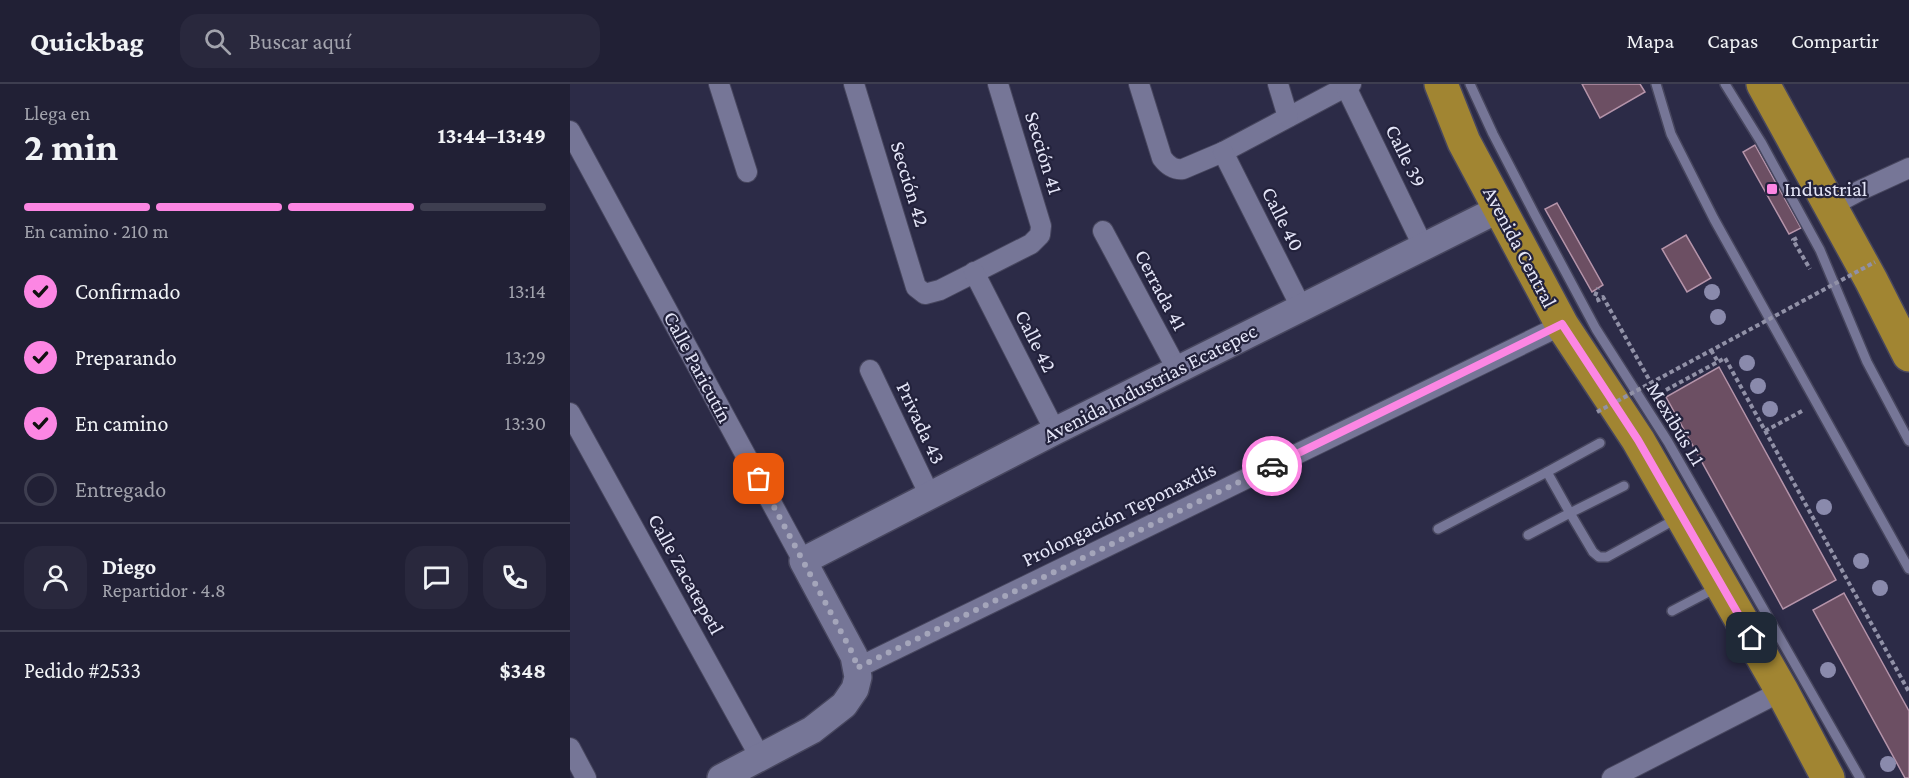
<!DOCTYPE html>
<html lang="es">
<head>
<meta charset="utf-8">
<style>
  :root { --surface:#212035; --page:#29283d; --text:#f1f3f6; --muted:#a2a3ad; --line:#3e3e50; --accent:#fc86e3 }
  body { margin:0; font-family:"Crimson Pro",serif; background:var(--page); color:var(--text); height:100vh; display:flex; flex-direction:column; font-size:22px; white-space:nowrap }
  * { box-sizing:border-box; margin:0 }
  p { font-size:20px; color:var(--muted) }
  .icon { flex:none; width:33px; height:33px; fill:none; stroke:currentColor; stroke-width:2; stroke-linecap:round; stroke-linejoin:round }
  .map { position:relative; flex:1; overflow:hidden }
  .panel { display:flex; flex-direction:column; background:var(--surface); width:570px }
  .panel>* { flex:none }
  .pin { position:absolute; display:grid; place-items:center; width:51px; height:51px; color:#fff; margin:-26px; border-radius:12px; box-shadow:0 3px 9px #0006 }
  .courier { position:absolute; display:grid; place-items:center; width:60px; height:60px; margin:-30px; border:4px solid #fc86e3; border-radius:50%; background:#fff; color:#222; box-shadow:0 2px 8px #0007 }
  .headline em { font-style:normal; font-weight:700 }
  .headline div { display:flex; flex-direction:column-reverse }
  .headline { display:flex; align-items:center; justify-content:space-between; height:102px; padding:0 24px }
  h1 { font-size:39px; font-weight:700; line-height:45px }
  .bar { display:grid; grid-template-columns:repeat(4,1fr); gap:9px 6px; align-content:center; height:72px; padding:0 24px }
  .bar i { height:8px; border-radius:4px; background:var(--line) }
  .bar .active { background:var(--accent) }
  .bar p { grid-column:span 4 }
  .line { display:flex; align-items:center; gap:15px; padding:0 24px; border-top:2px solid var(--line) }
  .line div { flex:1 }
  .round { display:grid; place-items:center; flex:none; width:63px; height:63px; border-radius:18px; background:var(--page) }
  ol { padding:0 24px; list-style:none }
  li { display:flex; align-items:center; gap:18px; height:66px }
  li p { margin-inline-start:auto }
  li .icon { padding:6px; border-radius:50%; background:var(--accent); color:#111; stroke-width:4 }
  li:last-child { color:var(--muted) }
  li i { width:33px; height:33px; border:3px solid var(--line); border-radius:50% }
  header { display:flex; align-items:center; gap:36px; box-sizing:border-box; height:84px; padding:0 30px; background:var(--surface); border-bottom:2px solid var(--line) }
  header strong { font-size:28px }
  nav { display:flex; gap:33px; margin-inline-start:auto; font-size:21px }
  .search { width:420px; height:54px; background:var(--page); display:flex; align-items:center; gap:15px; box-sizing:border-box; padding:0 21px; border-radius:18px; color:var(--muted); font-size:22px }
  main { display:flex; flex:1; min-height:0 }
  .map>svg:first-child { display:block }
  .building { fill:#6c4f63; stroke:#b594aa; stroke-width:1.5 }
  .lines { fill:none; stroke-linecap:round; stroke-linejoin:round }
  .lane-casing { stroke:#47465e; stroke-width:12 }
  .street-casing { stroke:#47465e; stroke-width:22 }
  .secondary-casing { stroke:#47465e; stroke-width:30 }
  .highway-casing { stroke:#47465e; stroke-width:36 }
  .path { stroke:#9191a7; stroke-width:4; stroke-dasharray:4.5 3; stroke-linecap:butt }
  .lane { stroke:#767697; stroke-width:9 }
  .street { stroke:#767697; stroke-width:20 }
  .secondary { stroke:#767697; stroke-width:27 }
  .highway { stroke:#a18532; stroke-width:33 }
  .path-bridge { stroke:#9191a7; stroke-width:4; stroke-dasharray:4.5 3; stroke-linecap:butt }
  .tree { fill:#8a8aac }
  .done { stroke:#a4a5ba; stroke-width:6; stroke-dasharray:0 10.8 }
  .route { stroke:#fc86e3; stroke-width:8 }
  .poi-dot { fill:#fc86e3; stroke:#23223c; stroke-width:2 }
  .labels { text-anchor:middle; stroke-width:4.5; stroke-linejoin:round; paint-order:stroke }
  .street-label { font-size:21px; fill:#e5e6f8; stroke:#23223c }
  .poi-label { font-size:21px; fill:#e5e6f8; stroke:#23223c; text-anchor:start }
</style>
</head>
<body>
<header>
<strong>Quickbag</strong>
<div class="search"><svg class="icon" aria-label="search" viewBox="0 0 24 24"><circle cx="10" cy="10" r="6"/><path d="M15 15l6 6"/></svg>Buscar aquí</div>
<nav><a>Mapa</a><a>Capas</a><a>Compartir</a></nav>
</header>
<main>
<section class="panel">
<div class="headline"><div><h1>2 min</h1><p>Llega en</p></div><em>13:44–13:49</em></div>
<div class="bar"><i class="active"></i><i class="active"></i><i class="active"></i><i></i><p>En camino · 210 m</p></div>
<ol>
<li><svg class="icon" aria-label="check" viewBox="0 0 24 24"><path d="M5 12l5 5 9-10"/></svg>Confirmado<p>13:14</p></li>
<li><svg class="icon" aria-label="check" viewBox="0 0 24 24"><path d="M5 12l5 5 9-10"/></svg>Preparando<p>13:29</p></li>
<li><svg class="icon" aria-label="check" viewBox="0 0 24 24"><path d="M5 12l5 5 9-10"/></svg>En camino<p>13:30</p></li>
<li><i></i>Entregado</li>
</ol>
<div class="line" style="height:108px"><a class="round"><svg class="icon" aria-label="person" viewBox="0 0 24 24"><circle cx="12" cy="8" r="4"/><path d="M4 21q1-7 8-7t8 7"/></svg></a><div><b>Diego</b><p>Repartidor · 4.8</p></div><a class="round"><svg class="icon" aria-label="chat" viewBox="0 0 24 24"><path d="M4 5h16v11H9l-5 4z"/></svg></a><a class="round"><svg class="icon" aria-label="phone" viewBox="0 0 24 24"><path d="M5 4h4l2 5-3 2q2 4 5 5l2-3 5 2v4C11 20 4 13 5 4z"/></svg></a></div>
<div class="line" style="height:78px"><div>Pedido #2533</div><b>$348</b></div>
</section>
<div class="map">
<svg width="1339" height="694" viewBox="0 0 1339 694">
  <rect width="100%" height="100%" fill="#2c2b47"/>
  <g class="building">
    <path d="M1012 0H1070L1075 8 1030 34Z"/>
    <path d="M1185 61 1231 144 1219 150 1173 68Z"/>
    <path d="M987 119 1033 201 1022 208 975 125Z"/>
    <path d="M1116 151 1141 194 1117 208 1092 165Z"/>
    <path d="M1149 283 1266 496 1213 525 1096 313Z"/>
    <path d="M1274 509 1339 627V694H1335L1243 526Z"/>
  </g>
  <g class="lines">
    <defs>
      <g id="lane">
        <path d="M900 0 923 50 965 131 1026 245 1098 358 1290 694"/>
        <path d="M1086 0 1101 50 1144 135 1339 485"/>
        <path d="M1155 0 1191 58 1250 166 1297 278 1339 357"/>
        <path d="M1054 402 1000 429 1023 468 1029 473H1037L1106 435"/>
        <path d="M868 445 977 388"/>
        <path d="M958 451 1000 429 977 388 1030 359"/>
        <path d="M1102 527 1146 504"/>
      </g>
      <g id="street">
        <path d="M149 0 177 88"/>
        <path d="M284 0 346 203 355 210 370 206 461 160 470 151 471 142 428 0"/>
        <path d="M569 0 592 74C598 82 604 86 613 85L653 68 781 0"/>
        <path d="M708 0 718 33"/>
        <path d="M776 3 853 162"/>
        <path d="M0 47 233 477"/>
        <path d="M653 68 731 223"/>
        <path d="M1261 122 1291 106 1339 84"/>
        <path d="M533 147 608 287"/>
        <path d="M404 188 485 347"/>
        <path d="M300 286 360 412"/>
        <path d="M0 329 190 673"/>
        <path d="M287 584 992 241"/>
        <path d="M0 664 16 694"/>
        <path d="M1042 694 1212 607"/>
      </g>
      <path id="secondary" d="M151 694 242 646 274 621 285 605 288 593 284 572 233 477 485 347 929 125"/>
      <g id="highway">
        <path d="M871 0 894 58 992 241 1068 356 1212 607 1258 694"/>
        <path d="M1193 0 1301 196 1339 271"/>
      </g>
    </defs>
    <use href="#lane" class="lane-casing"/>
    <use href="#street" class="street-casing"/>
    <use href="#secondary" class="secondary-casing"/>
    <use href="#highway" class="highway-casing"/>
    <g class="path">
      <path d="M1227 154 1223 156 1240 185"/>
      <path d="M1025 212 1028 204"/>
      <path d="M1029 218 1028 215 1033 213 1081 299"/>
      <path d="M1141 266 1148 278"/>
      <path d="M1096 306 1155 274 1339 608"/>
      <path d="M1195 347 1234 326"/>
    </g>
    <use href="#lane" class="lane"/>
    <use href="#street" class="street"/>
    <use href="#secondary" class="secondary"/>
    <use href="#highway" class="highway"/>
    <path class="path-bridge" d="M1027 328 1305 178"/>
  </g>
  <g class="tree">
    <circle cx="1142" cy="208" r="8"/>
    <circle cx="1148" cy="233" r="8"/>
    <circle cx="1177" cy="279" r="8"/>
    <circle cx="1188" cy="302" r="8"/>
    <circle cx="1200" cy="325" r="8"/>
    <circle cx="1254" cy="423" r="8"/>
    <circle cx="1291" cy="477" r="8"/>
    <circle cx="1310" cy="504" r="8"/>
    <circle cx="1258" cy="586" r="8"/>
    <circle cx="1318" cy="680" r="8"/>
  </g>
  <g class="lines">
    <path class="done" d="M189 395 284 572 287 584 702 382"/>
    <path class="route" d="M702 382 992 240 1068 356 1182 554"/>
  </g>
  <rect class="poi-dot" x="1196" y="99" width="12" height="12" rx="3"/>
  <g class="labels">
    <g class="street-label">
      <text transform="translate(474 69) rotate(73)" y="7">Sección 41</text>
      <text transform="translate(836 72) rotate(64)" y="7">Calle 39</text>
      <text transform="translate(340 100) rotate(73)" y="7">Sección 42</text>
      <text transform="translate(713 135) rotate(63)" y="7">Calle 40</text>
      <text transform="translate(950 163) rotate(62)" y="7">Avenida Central</text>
      <text transform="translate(591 206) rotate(62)" y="7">Cerrada 41</text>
      <text transform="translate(466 257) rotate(63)" y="7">Calle 42</text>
      <text transform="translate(128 283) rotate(62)" y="7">Calle Paricutín</text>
      <text transform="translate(580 299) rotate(-27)" y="7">Avenida Industrias Ecatepec</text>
      <text transform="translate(351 339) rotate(65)" y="7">Privada 43</text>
      <text transform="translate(1106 340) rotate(59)" y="7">Mexibús L1</text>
      <text transform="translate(549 430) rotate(-26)" y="7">Prolongación Teponaxtlis</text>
      <text transform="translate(116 490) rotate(61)" y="7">Calle Zacatepetl</text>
    </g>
    <g class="poi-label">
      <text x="1214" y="112">Industrial</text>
    </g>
  </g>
</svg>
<div class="pin" style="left:189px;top:395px;background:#ea580c"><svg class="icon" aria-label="bag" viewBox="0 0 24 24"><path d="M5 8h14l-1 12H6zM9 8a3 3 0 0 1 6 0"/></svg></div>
<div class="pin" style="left:1182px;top:554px;background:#1f2937"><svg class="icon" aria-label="home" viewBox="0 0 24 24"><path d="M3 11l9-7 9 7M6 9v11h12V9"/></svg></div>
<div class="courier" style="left:702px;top:382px"><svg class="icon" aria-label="car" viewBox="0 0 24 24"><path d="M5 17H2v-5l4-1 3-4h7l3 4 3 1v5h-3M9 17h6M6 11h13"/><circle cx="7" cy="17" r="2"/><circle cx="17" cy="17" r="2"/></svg></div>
</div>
</main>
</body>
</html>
